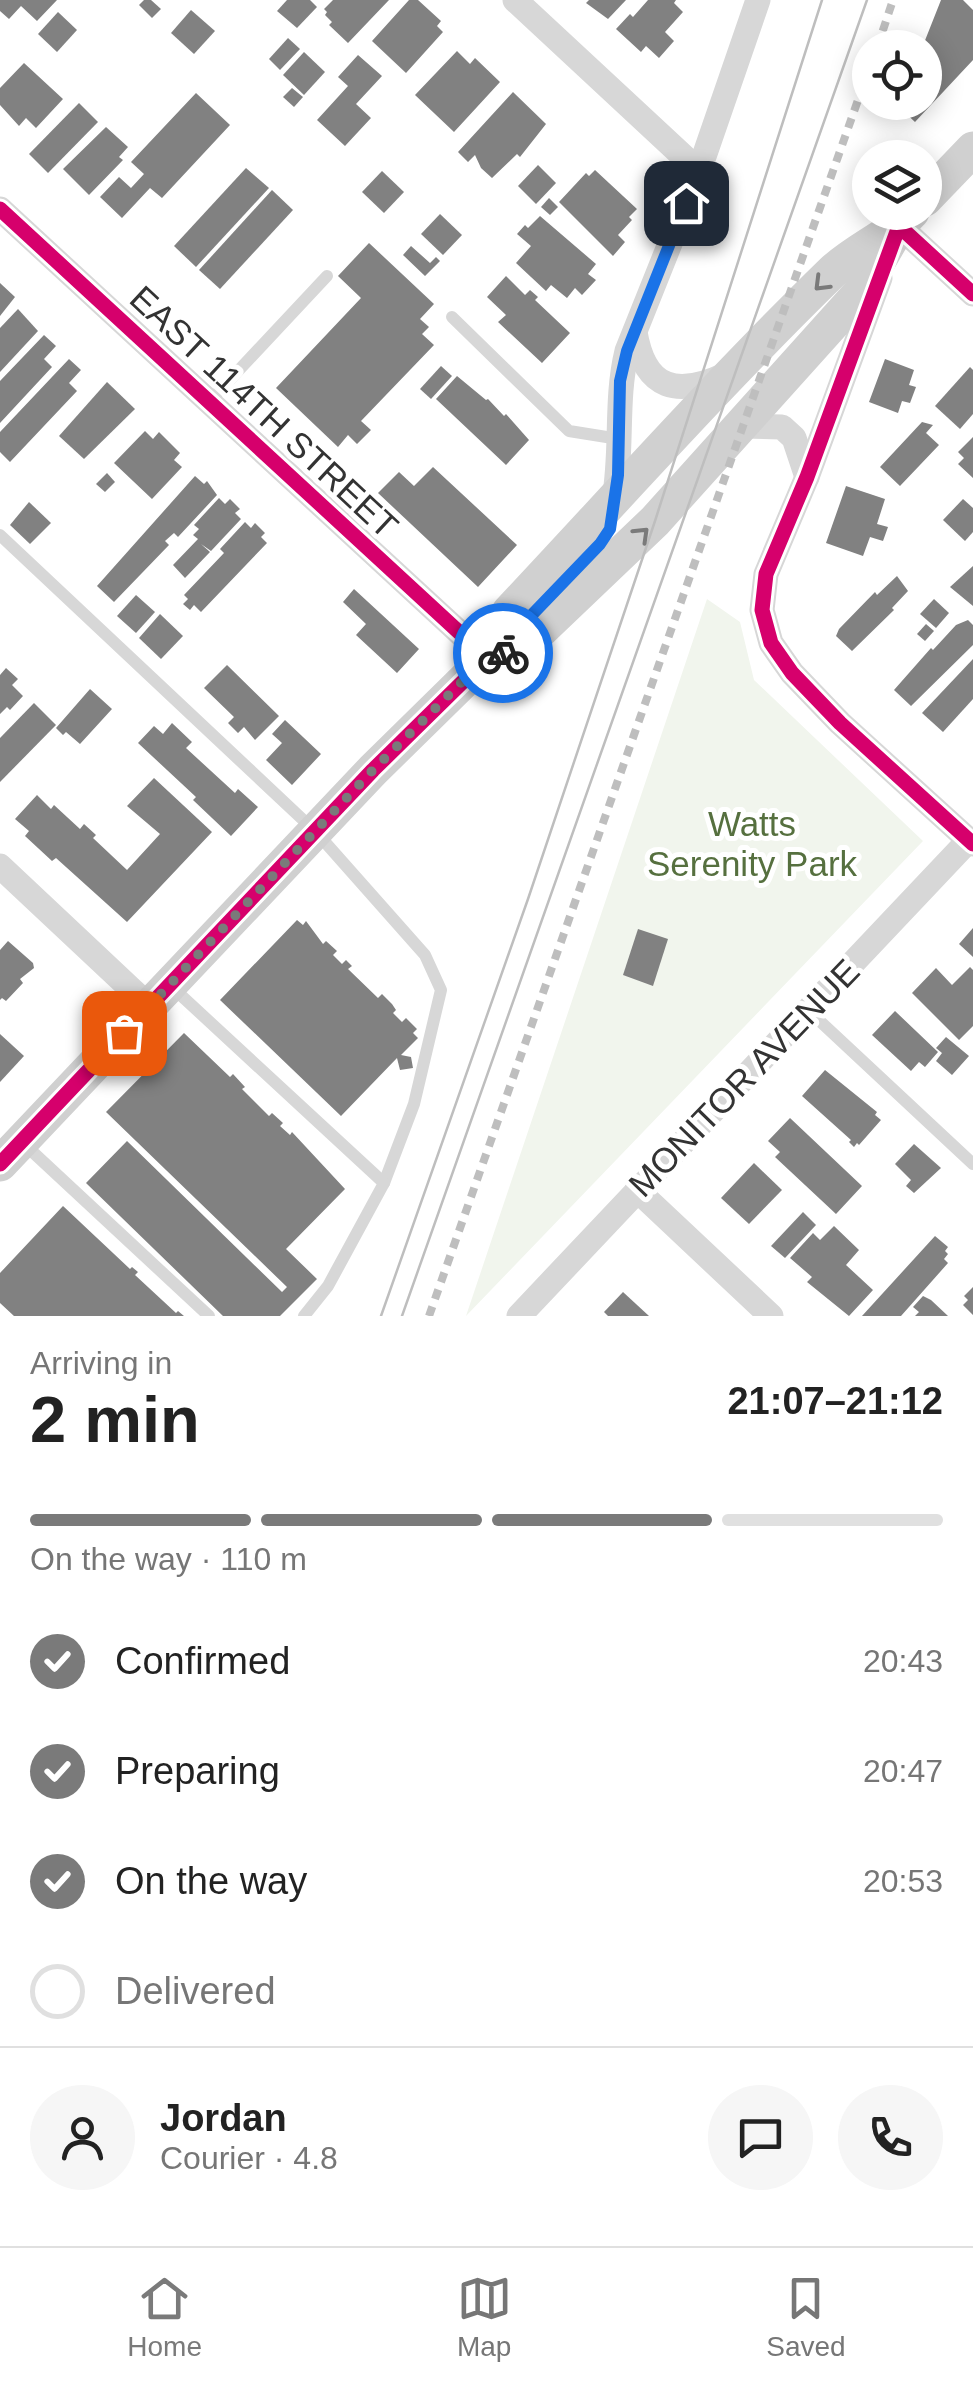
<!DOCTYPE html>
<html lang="en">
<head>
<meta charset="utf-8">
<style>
  :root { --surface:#fff; --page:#f6f6f6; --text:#222; --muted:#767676; --line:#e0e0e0; --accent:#7a7a7a }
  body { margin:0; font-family:Helvetica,sans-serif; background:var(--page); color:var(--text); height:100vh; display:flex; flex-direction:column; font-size:38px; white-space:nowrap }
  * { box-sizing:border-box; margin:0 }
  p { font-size:32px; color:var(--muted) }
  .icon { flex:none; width:55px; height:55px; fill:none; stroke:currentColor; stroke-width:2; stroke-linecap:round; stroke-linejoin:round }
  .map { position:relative; height:1316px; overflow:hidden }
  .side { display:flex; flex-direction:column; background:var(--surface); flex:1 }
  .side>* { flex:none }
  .fabs { position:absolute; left:852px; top:30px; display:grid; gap:20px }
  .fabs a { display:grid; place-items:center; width:90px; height:90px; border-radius:50%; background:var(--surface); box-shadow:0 5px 25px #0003; font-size:50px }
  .pin { position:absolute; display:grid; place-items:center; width:85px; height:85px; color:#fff; margin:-42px; border-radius:20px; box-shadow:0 5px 15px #0006 }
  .courier { position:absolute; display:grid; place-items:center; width:100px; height:100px; margin:-50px; border:8px solid #1a73e8; border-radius:50%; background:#fff; color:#222; box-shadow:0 2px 12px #0007 }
  .overview em { font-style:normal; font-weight:700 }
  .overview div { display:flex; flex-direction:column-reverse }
  .overview { display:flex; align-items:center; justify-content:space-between; height:170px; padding:0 30px }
  h1 { font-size:65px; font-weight:700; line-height:75px }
  .bar { display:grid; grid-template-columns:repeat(4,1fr); gap:15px 10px; align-content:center; height:120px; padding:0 30px }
  .bar i { height:12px; border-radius:8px; background:var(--line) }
  .bar .active { background:var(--accent) }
  .bar p { grid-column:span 4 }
  .line { display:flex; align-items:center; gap:25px; padding:0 30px; border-top:2px solid var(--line) }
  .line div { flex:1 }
  .round { display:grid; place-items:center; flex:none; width:105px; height:105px; border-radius:52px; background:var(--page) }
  ol { padding:0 30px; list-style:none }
  li { display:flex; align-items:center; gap:30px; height:110px }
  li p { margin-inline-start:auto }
  li .icon { padding:10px; border-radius:50%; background:var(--accent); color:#fff; stroke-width:4 }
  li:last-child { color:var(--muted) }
  li i { width:55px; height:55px; border:5px solid var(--line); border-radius:50% }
  .menu { display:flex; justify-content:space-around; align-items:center; height:140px; border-top:2px solid var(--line); background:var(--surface); font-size:28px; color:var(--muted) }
  .menu a { display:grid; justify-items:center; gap:5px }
  .menu .active { color:var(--accent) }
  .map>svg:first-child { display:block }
  .green { fill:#f1f5ed }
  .building { fill:#818181 }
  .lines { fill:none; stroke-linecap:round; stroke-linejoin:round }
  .lane { stroke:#d7d7d7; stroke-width:12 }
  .street { stroke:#d7d7d7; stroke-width:25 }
  .secondary { stroke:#d0d0d0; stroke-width:35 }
  .tram { stroke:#bebebe; stroke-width:2.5 }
  .rail { stroke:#bebebe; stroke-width:8; stroke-dasharray:10 8; stroke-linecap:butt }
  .cycleway-casing { stroke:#fff; stroke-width:21 }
  .cycleway { stroke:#d6006c; stroke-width:15 }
  .oneway { stroke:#7a7a7a }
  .done { stroke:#7a7a7a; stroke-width:10; stroke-dasharray:0 18 }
  .route { stroke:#1a73e8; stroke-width:12 }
  .labels { text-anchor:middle; stroke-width:10; stroke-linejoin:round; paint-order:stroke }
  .street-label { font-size:35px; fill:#333; stroke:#fff }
  .park-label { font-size:35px; fill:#56703f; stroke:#fff }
</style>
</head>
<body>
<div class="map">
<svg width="973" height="1316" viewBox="0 0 973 1316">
  <rect width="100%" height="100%" fill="#fff"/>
  <path class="green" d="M707 599 740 622 754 680 923 841 466 1316Z"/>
  <g class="building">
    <path d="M0 0H57L37 21 21 6 9 19 0 11Z"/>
    <path d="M144 0H151L161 9 152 18 139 5Z"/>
    <path d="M287 0H310L317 7 297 28 277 11Z"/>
    <path d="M333 0H389L348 43 329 25 332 22 325 15 327 12 324 9Z"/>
    <path d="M409 0H418L441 21 437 26 443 32 406 73 372 41Z"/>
    <path d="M589 0H626L608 19 586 3Z"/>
    <path d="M648 0H676L674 3 683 12 665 32 674 41 659 58 646 46 641 52 616 29 630 14 633 17Z"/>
    <path d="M941 0H963L973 10V60L915 122 899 107 901 102H925V48H922Z"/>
    <path d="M191 10 215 31 194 54 171 33Z"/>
    <path d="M58 12 77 30 57 52 38 34Z"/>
    <path d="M288 38 300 49 280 70 269 59Z"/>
    <path d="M457 51 470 64 475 58 500 82 454 132 415 95Z"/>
    <path d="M304 52 325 72 304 95 283 75Z"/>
    <path d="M358 55 382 76 356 104 371 118 345 146 317 120 348 86 338 77Z"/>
    <path d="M24 63 63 99 36 128 26 118 19 126 0 105V88Z"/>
    <path d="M292 88 303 97 294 107 283 97Z"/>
    <path d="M513 92 546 124 520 157 517 154 492 178 481 168 475 155 468 162 458 152Z"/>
    <path d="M196 93 230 125 162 198 150 188 122 218 100 197 119 177 131 188 144 174 131 162Z"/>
    <path d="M79 103 98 122 48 173 29 154Z"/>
    <path d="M106 127 128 147 119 157 123 160 89 195 63 169Z"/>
    <path d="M538 165 556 183 536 204 518 186Z"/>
    <path d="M246 168 269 188 196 267 174 246Z"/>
    <path d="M595 170 637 209 629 217 632 220 618 235 625 242 613 256 559 202 586 173 589 176Z"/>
    <path d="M382 171 404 192 384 213 362 192Z"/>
    <path d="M272 190 293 210 220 289 199 270Z"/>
    <path d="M549 198 558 207 550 215 541 207Z"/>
    <path d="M440 214 462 235 443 255 421 234Z"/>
    <path d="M540 216 596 264 588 274 596 280 582 295 575 288 567 298 551 285 546 291 516 263 531 246 517 234 525 225 528 228Z"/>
    <path d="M369 243 434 304 420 319 429 327 422 334 434 345 361 421 371 430 357 444 348 435 338 447 276 388 361 298 338 276Z"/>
    <path d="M411 246 430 263 436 257 440 261 425 276 403 255Z"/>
    <path d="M506 276 525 295 530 290 538 297 535 300 570 333 542 363 498 322 506 315 487 297Z"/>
    <path d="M0 283 15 297 0 316Z"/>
    <path d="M18 309 38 331 0 372V328Z"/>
    <path d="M44 335 56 346 44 359 52 367 0 423V381Z"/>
    <path d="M69 359 81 370 69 383 77 391 10 462 0 452V432Z"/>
    <path d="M885 359 914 370 909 385 916 387 910 403 902 401 898 413 869 402Z"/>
    <path d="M441 366 452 376 431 399 420 389Z"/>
    <path d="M970 367 973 370V414L960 429 935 406Z"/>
    <path d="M457 376 486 400 488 399 504 416 506 414 529 440 506 465 436 399Z"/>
    <path d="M107 382 135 409 84 459 59 436Z"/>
    <path d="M922 422 933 425 926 433 939 445 900 486 880 467Z"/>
    <path d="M145 431 153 439 159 432 180 453 174 460 182 467 152 499 114 463Z"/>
    <path d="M973 437V478L958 464 964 458 958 452Z"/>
    <path d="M433 467 517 545 478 587 378 493 399 472 414 486Z"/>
    <path d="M107 473 115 482 105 492 96 484Z"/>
    <path d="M195 476 204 484 207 481 217 495 178 537 174 533 165 541 169 545 114 602 97 586Z"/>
    <path d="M846 486 885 499 877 524 888 527 883 541 870 537 863 556 826 543Z"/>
    <path d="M219 498 225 504 230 499 240 509 235 513 241 519 211 551 201 544 210 552 185 578 173 565 198 539 193 535 199 529 194 525Z"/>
    <path d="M963 499 973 508V532L965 541 943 520Z"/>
    <path d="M29 502 51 523 30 544 10 525Z"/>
    <path d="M245 522 251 528 255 523 265 533 261 537 267 543 201 612 194 605 190 610 183 604 188 599 184 595 224 553 220 549Z"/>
    <path d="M973 566V606L950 587Z"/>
    <path d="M897 576 908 591 892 608 894 610 852 651 836 636 839 629 875 592 877 595Z"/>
    <path d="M354 589 419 649 397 673 356 635 366 624 343 602Z"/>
    <path d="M136 595 155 612 136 633 117 616Z"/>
    <path d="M934 599 949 613 936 628 920 614Z"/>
    <path d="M160 614 183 636 161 659 139 638Z"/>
    <path d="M968 620 973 625V645L911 706 894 690 931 648 933 650 956 625Z"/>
    <path d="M926 624 934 631 925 641 917 634Z"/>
    <path d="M973 659V699L943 732 922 713Z"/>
    <path d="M227 665 279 716 255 740 244 727 238 733 228 723 234 717 204 688Z"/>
    <path d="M6 668 18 679 12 685 23 696 10 710 7 707 0 714V675Z"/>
    <path d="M90 689 112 709 80 744 66 732 63 735 56 728Z"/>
    <path d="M34 703 56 725 0 782V738Z"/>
    <path d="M285 720 321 754 292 785 266 760 282 743 272 734Z"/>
    <path d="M172 723 192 742 186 748 235 793 238 789 258 807 231 836 193 800 196 797 138 743 154 726 163 734Z"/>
    <path d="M154 778 212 832 127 922 56 858 52 861 25 836 29 831 15 819 37 795 51 809 54 805 80 829 84 824 96 835 93 838 127 870 160 834 127 806Z"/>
    <path d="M297 920 303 925 306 921 323 944 326 941 337 951 333 955 342 964 346 960 352 966 348 969 378 998 382 994 392 1004 396 1010 393 1013 402 1022 406 1018 417 1029 413 1033 418 1038 401 1055 411 1057 413 1068 400 1070 397 1058 341 1116 220 1000Z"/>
    <path d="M973 928V957L959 944Z"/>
    <path d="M638 929 668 939 653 986 623 975Z"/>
    <path d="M8 941 33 963 34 968 20 979 23 983 6 1001 2 998 0 1000V950Z"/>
    <path d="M970 967 973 970V1026L959 1040 912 993 936 968 952 985Z"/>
    <path d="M895 1011 938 1052 925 1067 919 1062 911 1071 872 1035Z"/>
    <path d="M184 1033 230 1077 233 1074 245 1087 242 1089 269 1116 272 1113 283 1123 280 1126 290 1135 292 1132 345 1189 286 1249 317 1279 280 1316H223L86 1183 127 1141 282 1292 287 1287 106 1112Z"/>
    <path d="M0 1034 24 1056 0 1082Z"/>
    <path d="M946 1037 969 1056 952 1075 936 1061 942 1053 936 1048Z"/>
    <path d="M825 1070 877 1112 875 1115 881 1120 859 1145 857 1143 854 1147 849 1142 851 1140 802 1096Z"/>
    <path d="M790 1118 862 1186 836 1214 775 1157 780 1152 768 1141Z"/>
    <path d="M914 1144 941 1168 914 1193 906 1186 911 1180 895 1164Z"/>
    <path d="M754 1163 782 1190 749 1224 721 1198Z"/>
    <path d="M63 1206 130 1269 132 1267 138 1272 135 1275 176 1313 178 1311 184 1316H14L0 1303V1273Z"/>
    <path d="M803 1212 816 1225 785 1258 771 1246Z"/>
    <path d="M834 1226 859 1250 846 1265 873 1290 849 1316 807 1282 812 1277 790 1258 813 1233 820 1240Z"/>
    <path d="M935 1236 948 1247 945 1251 948 1254 944 1259 948 1263 901 1316H862Z"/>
    <path d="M973 1287V1315L963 1305 968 1300 964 1296Z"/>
    <path d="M623 1292 649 1316H608L604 1312Z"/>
    <path d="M923 1296 931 1300 948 1316H915L919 1312 913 1307Z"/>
  </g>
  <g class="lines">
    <g class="lane">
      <path d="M452 317 569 431 619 439"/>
      <path d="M209 402 327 276"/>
      <path d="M0 535 316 832 425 955 441 990 414 1104 384 1183"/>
      <path d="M173 988 384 1183 328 1286 304 1316"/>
      <path d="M809 1011 973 1164"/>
      <path d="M23 1143 209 1316"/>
    </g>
    <g class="street">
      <path d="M515 0 699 171"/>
      <path d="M0 209 487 658"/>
      <path d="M894 240 899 226 973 294"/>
      <path d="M880 278 807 477 766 574 762 610 771 643 792 673 840 723 973 844"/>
      <path d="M635 332C645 391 678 397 727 374"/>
      <path d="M744 426 782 427 794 438 807 477"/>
      <path d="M614 500C623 450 615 400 627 351L699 171 758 0"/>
      <path d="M0 866 149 1006"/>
      <path d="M637 1190 771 1316"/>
      <path d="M519 1316 969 840"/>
    </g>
    <g class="secondary">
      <path d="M925 199 973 149"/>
      <path d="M487 658 525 645 655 521 860 293 893 236"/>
      <path d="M0 1164 373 770 487 658 509 612C616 498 720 381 832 272 856 249 889 237 912 212"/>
    </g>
    <g class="tram">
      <path d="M381 1316 528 899 655 521 822 0"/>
      <path d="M402 1316 867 0"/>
    </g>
    <g class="rail">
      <path d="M877 48 893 0"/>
      <path d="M429 1316 870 66"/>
    </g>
    <defs>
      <g id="cycleway">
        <path d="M0 209 487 658 373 770 0 1164"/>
        <path d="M973 294 899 226 807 477 766 574 762 610 771 643 792 673 840 723 973 844"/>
      </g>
    </defs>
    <use href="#cycleway" class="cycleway-casing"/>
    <use href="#cycleway" class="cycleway"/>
  </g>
  <defs><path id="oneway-chevron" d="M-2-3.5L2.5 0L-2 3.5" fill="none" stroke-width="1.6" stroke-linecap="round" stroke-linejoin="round" transform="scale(2.5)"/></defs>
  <g class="oneway">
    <use href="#oneway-chevron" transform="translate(821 284) rotate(135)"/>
    <use href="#oneway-chevron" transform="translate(642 534) rotate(-44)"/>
  </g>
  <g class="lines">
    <path class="done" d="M124 1033 373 770 486 658 503 653"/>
    <path class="route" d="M503 653 525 645V622L600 544 610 529 618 475 620 381 627 351 686 203"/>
  </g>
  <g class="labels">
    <g class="street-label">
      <text transform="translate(264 412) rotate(43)" y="12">EAST 114TH STREET</text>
      <text transform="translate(744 1078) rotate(-46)" y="12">MONITOR AVENUE</text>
    </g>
    <g class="park-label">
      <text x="752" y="836">Watts<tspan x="752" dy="40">Serenity Park</tspan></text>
    </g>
  </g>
</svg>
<div class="fabs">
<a><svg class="icon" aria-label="locate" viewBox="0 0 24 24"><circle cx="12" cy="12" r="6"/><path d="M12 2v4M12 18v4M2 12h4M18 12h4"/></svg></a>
<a><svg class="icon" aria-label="layers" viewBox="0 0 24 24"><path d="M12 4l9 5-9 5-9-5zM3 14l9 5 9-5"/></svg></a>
</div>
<div class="pin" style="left:124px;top:1033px;background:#ea580c"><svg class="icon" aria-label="bag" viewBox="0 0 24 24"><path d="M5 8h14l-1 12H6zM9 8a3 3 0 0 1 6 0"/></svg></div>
<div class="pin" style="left:686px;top:203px;background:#1f2937"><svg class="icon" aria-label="home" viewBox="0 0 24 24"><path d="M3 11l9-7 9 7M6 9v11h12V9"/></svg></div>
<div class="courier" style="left:503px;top:653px"><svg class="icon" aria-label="bike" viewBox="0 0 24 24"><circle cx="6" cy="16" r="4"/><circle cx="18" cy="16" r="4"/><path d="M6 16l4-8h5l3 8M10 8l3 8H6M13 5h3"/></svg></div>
</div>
<section class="side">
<div class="overview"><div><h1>2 min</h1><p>Arriving in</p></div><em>21:07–21:12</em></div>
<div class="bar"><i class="active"></i><i class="active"></i><i class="active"></i><i></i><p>On the way · 110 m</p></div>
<ol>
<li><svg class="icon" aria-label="check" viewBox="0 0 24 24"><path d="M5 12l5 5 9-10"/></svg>Confirmed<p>20:43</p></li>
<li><svg class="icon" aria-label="check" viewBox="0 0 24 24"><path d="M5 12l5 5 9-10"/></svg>Preparing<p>20:47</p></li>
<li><svg class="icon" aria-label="check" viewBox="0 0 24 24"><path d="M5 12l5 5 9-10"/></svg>On the way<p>20:53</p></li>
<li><i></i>Delivered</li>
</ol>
<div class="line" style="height:180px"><a class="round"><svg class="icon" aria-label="person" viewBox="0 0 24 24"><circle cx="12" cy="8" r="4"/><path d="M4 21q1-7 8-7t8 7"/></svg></a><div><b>Jordan</b><p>Courier · 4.8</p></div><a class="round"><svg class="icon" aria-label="chat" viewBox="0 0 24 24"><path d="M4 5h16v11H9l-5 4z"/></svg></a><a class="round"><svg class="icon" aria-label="phone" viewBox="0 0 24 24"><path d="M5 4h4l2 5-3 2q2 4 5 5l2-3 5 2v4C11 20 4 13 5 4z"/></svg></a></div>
</section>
<nav class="menu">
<a class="active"><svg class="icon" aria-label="home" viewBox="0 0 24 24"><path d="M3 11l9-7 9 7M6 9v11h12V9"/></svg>Home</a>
<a><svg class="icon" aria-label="map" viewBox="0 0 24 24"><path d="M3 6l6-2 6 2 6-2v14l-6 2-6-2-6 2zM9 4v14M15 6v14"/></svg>Map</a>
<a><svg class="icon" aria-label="saved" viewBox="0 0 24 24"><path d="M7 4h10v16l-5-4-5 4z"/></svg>Saved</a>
</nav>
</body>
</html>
